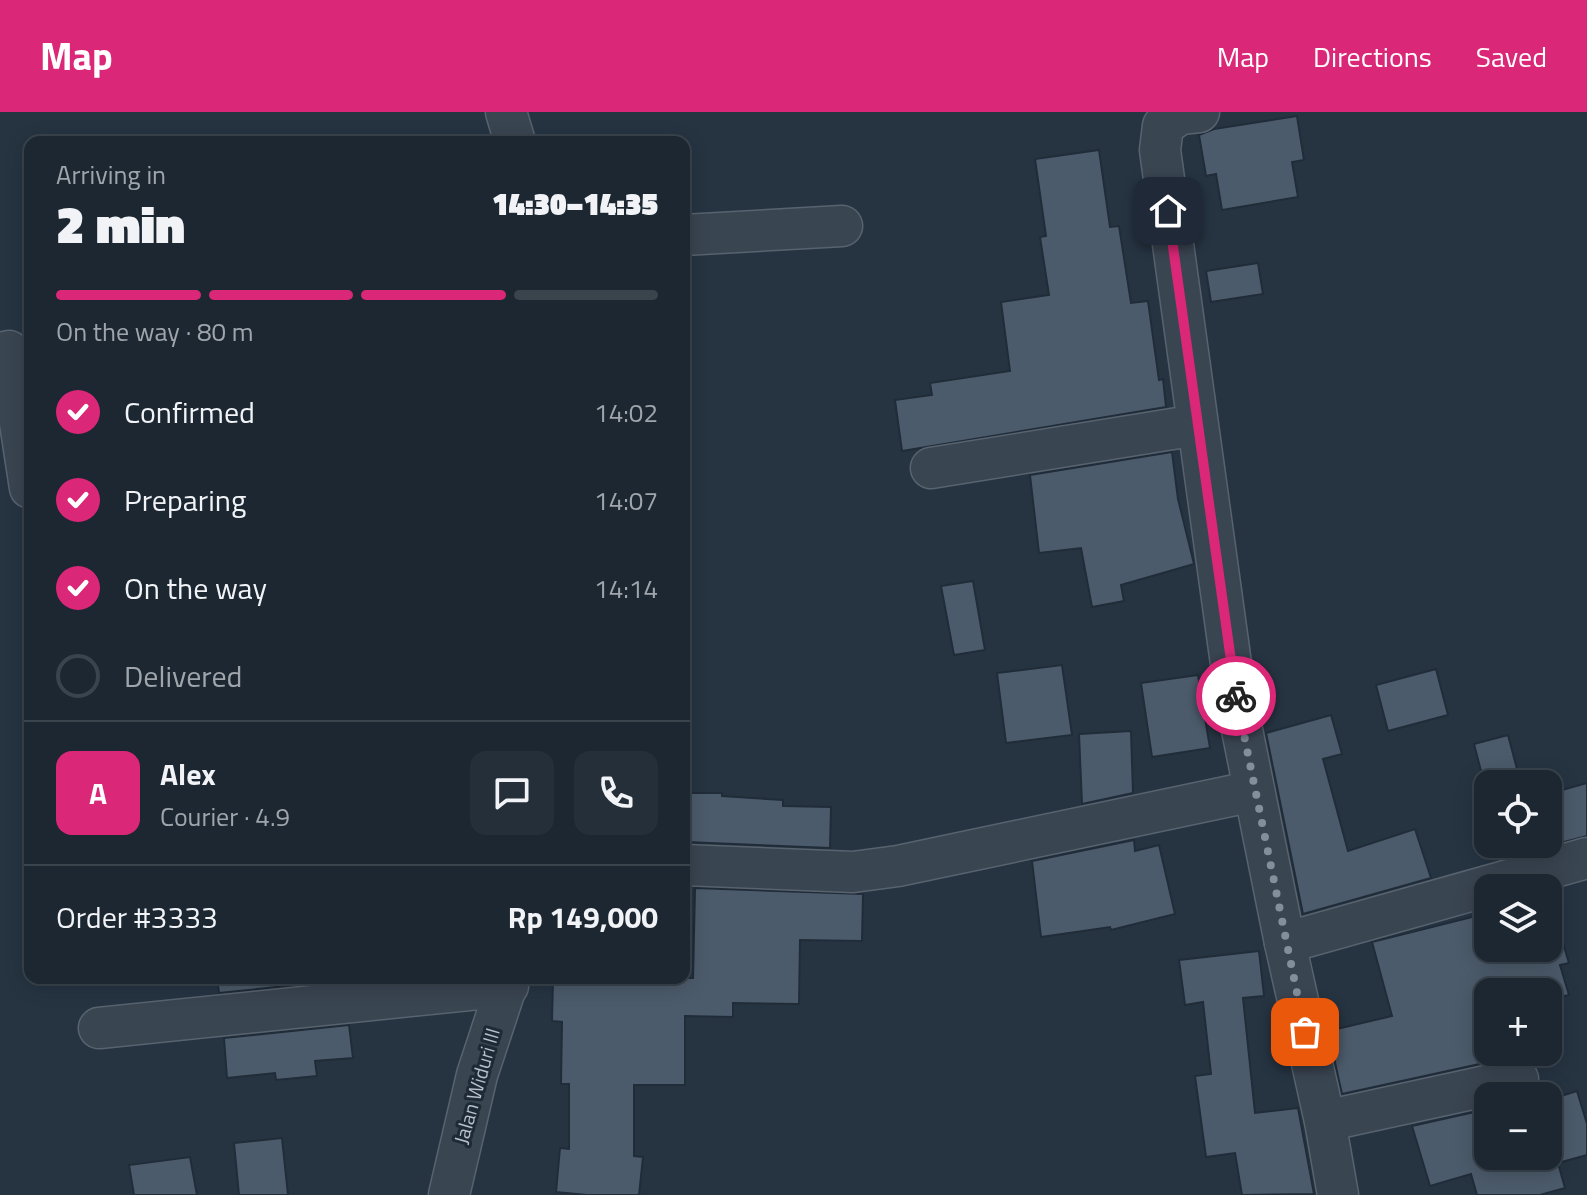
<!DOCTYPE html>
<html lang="en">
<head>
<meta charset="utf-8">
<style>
  :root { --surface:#1c2732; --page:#252f3a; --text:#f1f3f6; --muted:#a0a5ac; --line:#3a444d; --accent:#db2777 }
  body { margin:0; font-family:"Titillium Web",sans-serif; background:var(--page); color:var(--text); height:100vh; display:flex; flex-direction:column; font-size:30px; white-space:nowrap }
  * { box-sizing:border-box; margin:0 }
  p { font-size:26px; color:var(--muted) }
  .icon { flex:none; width:44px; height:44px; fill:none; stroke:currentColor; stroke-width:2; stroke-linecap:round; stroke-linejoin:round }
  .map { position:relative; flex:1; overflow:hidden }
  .drawer { position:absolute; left:24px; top:24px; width:666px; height:848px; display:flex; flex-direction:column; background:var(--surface); border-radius:16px; box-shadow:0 4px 20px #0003,0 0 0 2px var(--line) }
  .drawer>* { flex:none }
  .tools { position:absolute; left:1474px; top:658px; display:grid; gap:16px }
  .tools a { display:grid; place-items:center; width:88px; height:88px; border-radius:16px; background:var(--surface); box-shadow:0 4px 20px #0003,0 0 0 2px var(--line); font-size:40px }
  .pin { position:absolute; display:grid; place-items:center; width:68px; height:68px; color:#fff; margin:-34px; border-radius:16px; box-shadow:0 4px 12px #0006 }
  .courier { position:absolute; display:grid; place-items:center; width:80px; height:80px; margin:-40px; border:6px solid #db2777; border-radius:50%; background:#fff; color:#222; box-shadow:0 2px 10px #0007 }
  .headline em { font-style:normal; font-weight:800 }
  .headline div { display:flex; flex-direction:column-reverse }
  .headline { display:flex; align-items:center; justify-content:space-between; height:136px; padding:0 32px }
  h1 { font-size:52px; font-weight:800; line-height:60px }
  .bar { display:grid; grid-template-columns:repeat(4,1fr); gap:12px 8px; align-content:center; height:96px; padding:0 32px }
  .bar i { height:10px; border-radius:6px; background:var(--line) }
  .bar .on { background:var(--accent) }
  .bar p { grid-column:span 4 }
  .line { display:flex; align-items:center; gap:20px; padding:0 32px; border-top:2px solid var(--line) }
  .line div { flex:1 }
  .round { display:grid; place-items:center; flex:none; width:84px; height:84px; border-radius:16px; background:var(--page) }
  ol { padding:0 32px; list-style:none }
  li { display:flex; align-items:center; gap:24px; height:88px }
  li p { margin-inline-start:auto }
  li .icon { padding:8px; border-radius:50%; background:var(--accent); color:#fff; stroke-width:4 }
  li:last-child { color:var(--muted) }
  li i { width:44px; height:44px; border:4px solid var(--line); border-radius:50% }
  header { display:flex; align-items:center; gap:48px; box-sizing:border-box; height:112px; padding:0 40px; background:var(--accent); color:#fff }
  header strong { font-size:38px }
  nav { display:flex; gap:44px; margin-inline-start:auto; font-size:28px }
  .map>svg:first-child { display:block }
  .building { fill:#4c5b6b; stroke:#212c39; stroke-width:2 }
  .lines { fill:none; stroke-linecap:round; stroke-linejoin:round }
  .street-casing { stroke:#58636f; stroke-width:43 }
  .street { stroke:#3a4552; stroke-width:40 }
  .done { stroke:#848f9c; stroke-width:8; stroke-dasharray:0 14.4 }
  .route { stroke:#db2777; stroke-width:10 }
  .labels { text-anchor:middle; stroke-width:6; stroke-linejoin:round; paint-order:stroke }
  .street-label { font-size:20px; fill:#b7c0cc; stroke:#1f2a37 }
</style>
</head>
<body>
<header>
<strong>Map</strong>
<nav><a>Map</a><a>Directions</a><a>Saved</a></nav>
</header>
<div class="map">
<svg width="1587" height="1083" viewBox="0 0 1587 1083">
  <rect width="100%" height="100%" fill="#263442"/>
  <g class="building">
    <path d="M1297 4 1304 48 1292 50 1298 85 1222 98 1216 62 1206 64 1199 23 1214 17Z"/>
    <path d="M1099 38 1110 115 1119 114 1131 191 1148 189 1159 268 1163 267 1166 295 902 339 895 288 932 283 930 271 1010 259 1001 190 1049 183 1040 125 1046 124 1035 47Z"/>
    <path d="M1258 151 1263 182 1211 190 1206 159Z"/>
    <path d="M1172 340 1178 387 1194 452 1121 473 1124 489 1092 495 1081 436 1039 441 1030 363Z"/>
    <path d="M973 469 985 538 954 543 941 474Z"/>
    <path d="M1062 553 1072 623 1006 631 997 561Z"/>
    <path d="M1436 557 1448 603 1388 619 1376 573Z"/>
    <path d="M1198 563 1210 636 1152 645 1141 571Z"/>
    <path d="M1331 603 1342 642 1323 647 1348 739 1415 717 1431 766 1303 802 1266 621Z"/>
    <path d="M1131 619 1133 681 1082 692 1079 622Z"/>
    <path d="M1508 623 1521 672H1488V686L1474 632Z"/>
    <path d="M1587 671V724L1503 746 1500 732H1548V682Z"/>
    <path d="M687 681H722V684L783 688V694L831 695 830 736 686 730Z"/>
    <path d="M1134 728 1135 739 1159 733 1175 802 1111 818 1110 815 1041 825 1032 749Z"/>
    <path d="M695 776 863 782 862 829 800 828 799 892 733 891V905L685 904V973H634V1044L643 1045 639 1083H587L556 1080 560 1036 569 1037V972H561L562 910 552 909 553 866H693Z"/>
    <path d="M1548 781 1569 851 1560 853 1569 883 1548 888V880H1488V940H1496L1498 948 1342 982 1328 919 1392 904 1372 830 1488 801V836H1548Z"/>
    <path d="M1259 839 1264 884 1243 886 1255 1001 1298 996 1314 1082 1242 1083 1235 1041 1206 1045 1195 964 1211 962 1203 890 1185 893 1179 848Z"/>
    <path d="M217 866H344V868L219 881Z"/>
    <path d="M349 913 353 946 315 949 317 964 276 968 275 961 227 966 224 926Z"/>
    <path d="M1577 979 1587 1012V1043L1558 1051 1565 1076 1540 1083H1477L1471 1062 1430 1074 1412 1014 1488 997V1044H1548V988Z"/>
    <path d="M282 1026 288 1083H239L234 1031Z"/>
    <path d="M190 1045 197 1083H134L129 1053Z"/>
  </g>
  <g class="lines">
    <defs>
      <g id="street">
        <path d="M506 0 515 30"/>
        <path d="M1199 0 1180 2 1163 14 1160 38 1236 588 1285 831 1325 1009 1338 1083"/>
        <path d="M684 123 842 114"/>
        <path d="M0 241 9 239 30 376"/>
        <path d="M931 356 1197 313"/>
        <path d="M684 753 853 760 898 754 1254 679"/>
        <path d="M1285 831 1587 746"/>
        <path d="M99 916 508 874"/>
        <path d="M1325 1009 1518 967"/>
        <path d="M449 1083 477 963 509 866"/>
      </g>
    </defs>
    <use href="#street" class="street-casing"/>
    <use href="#street" class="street"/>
  </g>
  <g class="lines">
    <path class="done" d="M1236 584 1305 920"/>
    <path class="route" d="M1168 99 1236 584"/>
  </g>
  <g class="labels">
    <g class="street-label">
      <text transform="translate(477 974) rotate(-74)" y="7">Jalan Widuri III</text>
    </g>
  </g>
</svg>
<div class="tools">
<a><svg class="icon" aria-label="locate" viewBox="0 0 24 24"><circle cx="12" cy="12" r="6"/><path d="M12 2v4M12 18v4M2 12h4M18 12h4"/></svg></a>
<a><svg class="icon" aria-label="layers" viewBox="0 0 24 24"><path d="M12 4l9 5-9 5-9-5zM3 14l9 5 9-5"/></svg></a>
<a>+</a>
<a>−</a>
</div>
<div class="pin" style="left:1305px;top:920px;background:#ea580c"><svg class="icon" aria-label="bag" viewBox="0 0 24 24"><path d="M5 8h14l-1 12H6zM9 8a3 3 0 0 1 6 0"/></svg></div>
<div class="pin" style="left:1168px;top:99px;background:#1f2937"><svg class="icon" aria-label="home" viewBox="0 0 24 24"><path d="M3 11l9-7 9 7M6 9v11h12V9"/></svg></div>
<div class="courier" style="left:1236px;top:584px"><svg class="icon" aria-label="bike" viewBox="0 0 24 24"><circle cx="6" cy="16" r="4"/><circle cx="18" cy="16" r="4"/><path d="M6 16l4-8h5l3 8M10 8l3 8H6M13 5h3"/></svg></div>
<section class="drawer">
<div class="headline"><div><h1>2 min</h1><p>Arriving in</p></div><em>14:30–14:35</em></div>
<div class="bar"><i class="on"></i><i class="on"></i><i class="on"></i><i></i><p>On the way · 80 m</p></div>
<ol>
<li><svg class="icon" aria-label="check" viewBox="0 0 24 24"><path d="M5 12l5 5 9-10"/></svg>Confirmed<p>14:02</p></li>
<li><svg class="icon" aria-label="check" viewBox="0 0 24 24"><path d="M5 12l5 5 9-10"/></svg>Preparing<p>14:07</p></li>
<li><svg class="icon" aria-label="check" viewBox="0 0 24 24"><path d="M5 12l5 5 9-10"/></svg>On the way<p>14:14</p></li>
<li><i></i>Delivered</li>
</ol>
<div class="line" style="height:144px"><b class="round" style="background:var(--accent);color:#fff">A</b><div><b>Alex</b><p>Courier · 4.9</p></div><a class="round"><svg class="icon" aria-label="chat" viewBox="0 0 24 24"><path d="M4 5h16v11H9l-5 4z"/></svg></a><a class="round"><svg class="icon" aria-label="phone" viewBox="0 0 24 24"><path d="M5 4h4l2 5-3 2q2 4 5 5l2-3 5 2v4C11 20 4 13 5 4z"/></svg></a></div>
<div class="line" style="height:104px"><div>Order #3333</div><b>Rp 149,000</b></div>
</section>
</div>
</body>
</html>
